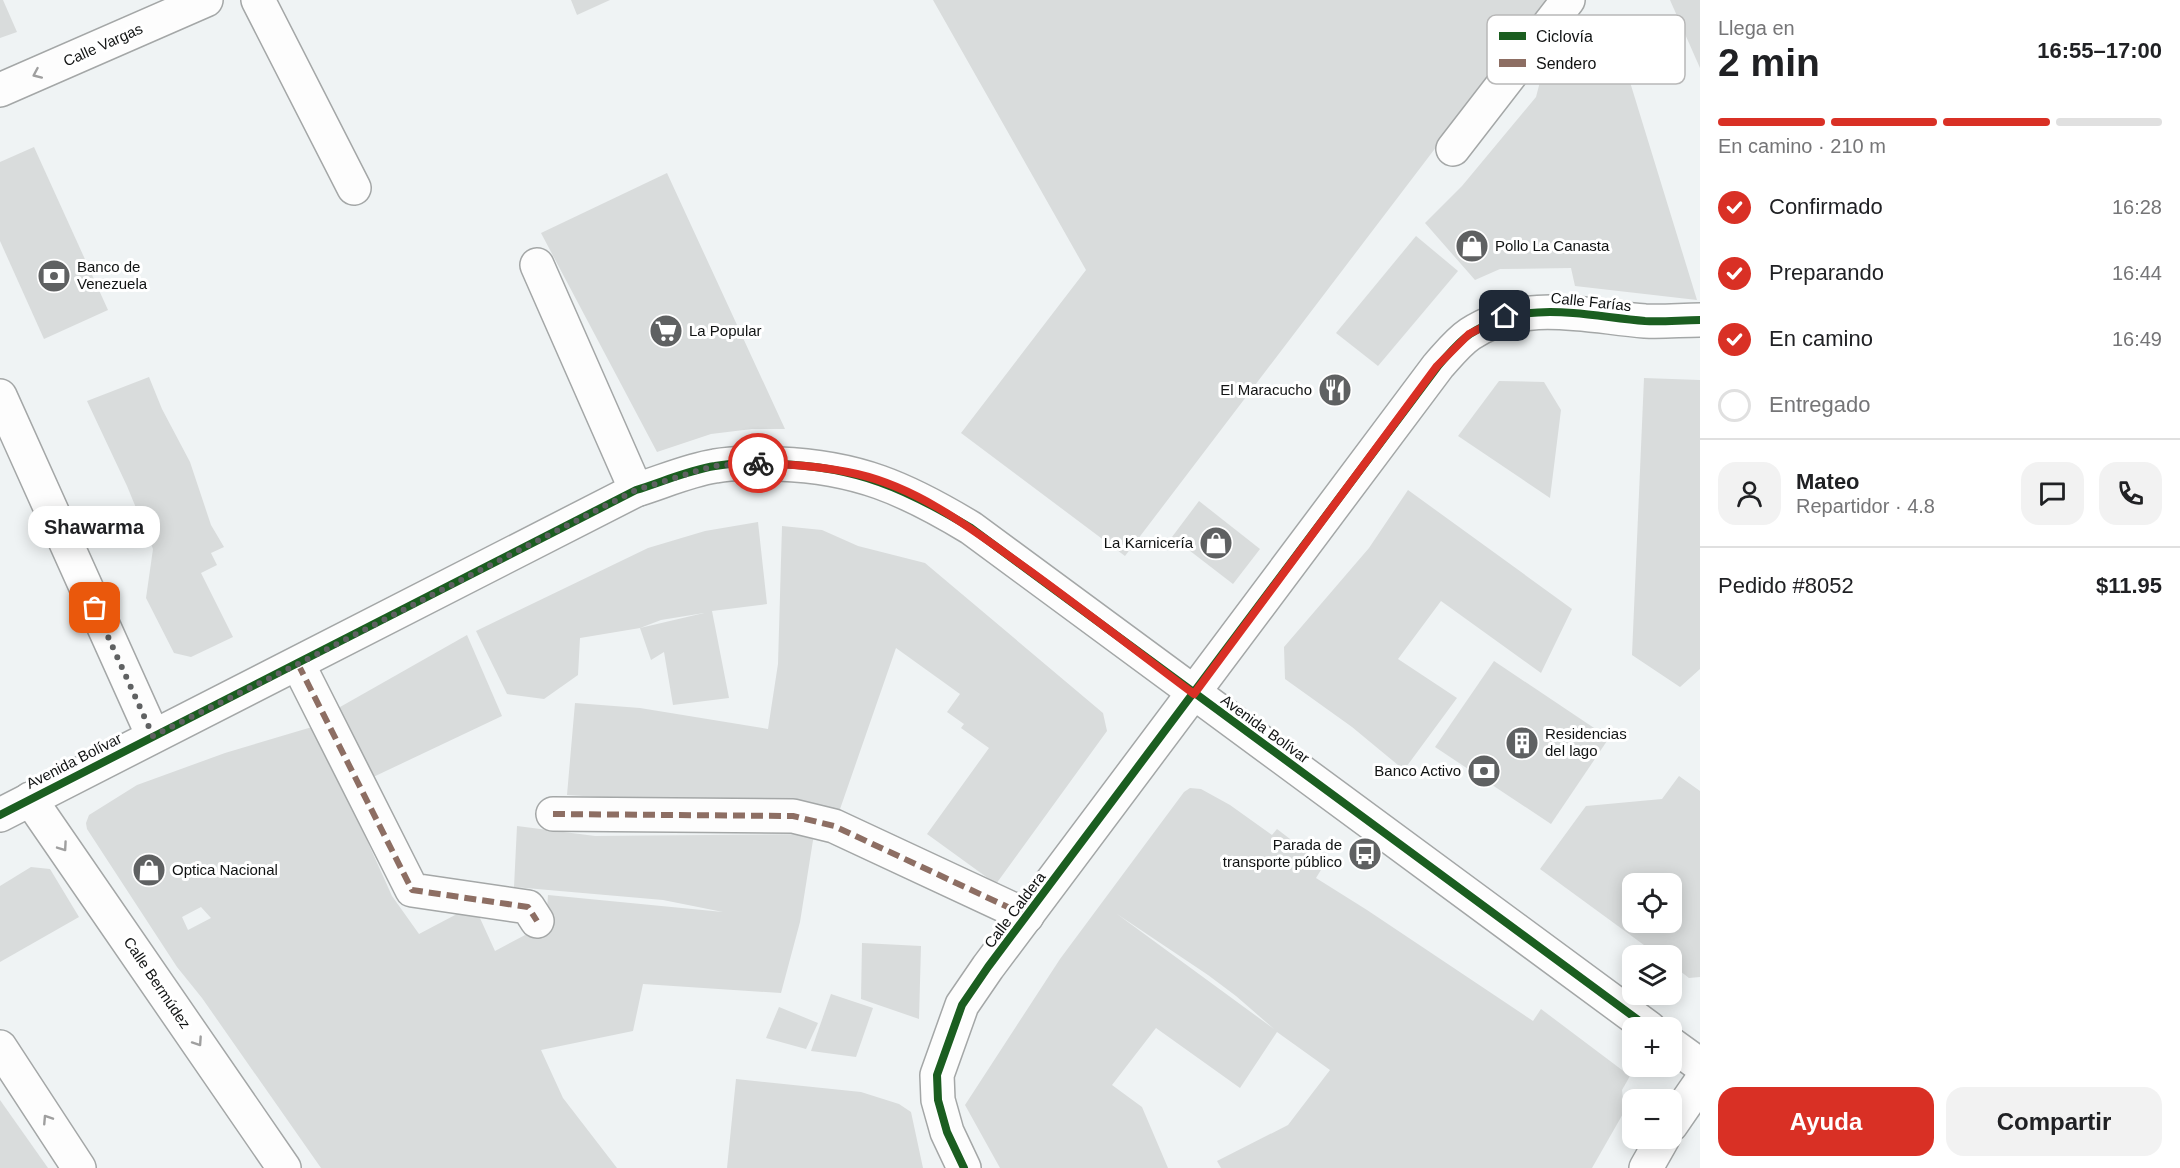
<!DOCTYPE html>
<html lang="es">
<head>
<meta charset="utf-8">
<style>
  :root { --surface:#fff; --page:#f2f2f2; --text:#202124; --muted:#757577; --line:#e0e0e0; --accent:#d93025 }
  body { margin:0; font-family:Arial,sans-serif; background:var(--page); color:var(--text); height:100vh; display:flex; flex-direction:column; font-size:22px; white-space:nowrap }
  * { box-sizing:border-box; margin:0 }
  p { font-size:20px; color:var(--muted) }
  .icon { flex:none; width:33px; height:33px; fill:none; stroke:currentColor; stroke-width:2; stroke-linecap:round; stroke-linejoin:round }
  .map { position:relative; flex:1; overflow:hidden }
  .details { display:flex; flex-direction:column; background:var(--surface); width:480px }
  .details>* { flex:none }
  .tools { position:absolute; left:1622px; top:873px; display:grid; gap:12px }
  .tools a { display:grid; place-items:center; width:60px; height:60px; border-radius:12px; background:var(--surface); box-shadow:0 3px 15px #0003; font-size:30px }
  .pin { position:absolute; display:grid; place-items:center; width:51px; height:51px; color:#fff; margin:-26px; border-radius:12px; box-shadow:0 3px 9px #0006 }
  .courier { position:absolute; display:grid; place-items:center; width:60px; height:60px; margin:-30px; border:4px solid #d93025; border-radius:50%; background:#fff; color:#222; box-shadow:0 2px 8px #0007 }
  .bubble { position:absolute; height:42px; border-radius:18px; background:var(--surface); box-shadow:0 3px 15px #0003; font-size:20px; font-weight:800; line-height:42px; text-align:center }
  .overview em { font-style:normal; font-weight:800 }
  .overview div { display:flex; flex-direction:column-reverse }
  .overview { display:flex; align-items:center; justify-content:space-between; height:102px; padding:0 18px }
  h1 { font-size:39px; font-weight:800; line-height:45px }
  .bar { display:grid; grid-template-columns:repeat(4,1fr); gap:9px 6px; align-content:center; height:72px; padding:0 18px }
  .bar i { height:8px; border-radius:4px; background:var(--line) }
  .bar .selected { background:var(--accent) }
  .bar p { grid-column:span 4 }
  .line { display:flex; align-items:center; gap:15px; padding:0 18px; border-top:2px solid var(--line) }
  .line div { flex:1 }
  .round { display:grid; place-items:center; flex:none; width:63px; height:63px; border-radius:18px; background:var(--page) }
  ol { padding:0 18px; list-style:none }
  li { display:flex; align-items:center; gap:18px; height:66px }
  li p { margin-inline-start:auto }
  li .icon { padding:6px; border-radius:50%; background:var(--accent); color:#fff; stroke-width:4 }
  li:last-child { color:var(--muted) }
  li i { width:33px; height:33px; border:3px solid var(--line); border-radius:50% }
  .primary-button { display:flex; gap:12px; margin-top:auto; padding:12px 18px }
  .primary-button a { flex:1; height:69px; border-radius:18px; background:var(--accent); color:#fff; font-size:24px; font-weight:800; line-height:69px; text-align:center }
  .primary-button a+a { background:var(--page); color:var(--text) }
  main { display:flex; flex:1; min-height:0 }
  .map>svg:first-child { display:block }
  .building { fill:#d9dcdc; fill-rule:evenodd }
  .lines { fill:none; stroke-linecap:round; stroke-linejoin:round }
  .minor-casing { stroke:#a4a7a7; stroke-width:36 }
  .minor { stroke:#fdfdfd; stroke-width:33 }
  .quiet { stroke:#8d6e63; stroke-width:6; stroke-dasharray:12 6; stroke-linecap:butt }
  .cycleway-casing { stroke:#fff; stroke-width:11 }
  .cycleway { stroke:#1b5e20; stroke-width:8 }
  .oneway { stroke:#9f9f9f }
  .done { stroke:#5f6162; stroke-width:6; stroke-dasharray:0 10.8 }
  .route { stroke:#d93025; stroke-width:8 }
  .labels { text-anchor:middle; stroke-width:6; stroke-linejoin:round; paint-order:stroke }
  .street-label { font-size:15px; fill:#111313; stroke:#fff }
  .poi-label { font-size:15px; fill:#111313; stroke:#fff; text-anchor:start }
  .key { fill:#fff; stroke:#b8b8b8; stroke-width:1.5 }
  .key-label { font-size:16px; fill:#111313 }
</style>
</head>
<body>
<main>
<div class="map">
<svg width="1700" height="1168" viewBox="0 0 1700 1168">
  <rect width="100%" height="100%" fill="#eff3f4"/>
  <g class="building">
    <path d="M0 0H3L17 32 0 38Z"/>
    <path d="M571 0H610L577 15Z"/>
    <path d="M933 0H1548L1125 556 961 433 1086 270Z"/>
    <path d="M1670 0H1700V68Z"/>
    <path d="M1610 17 1697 300 1575 286 1571 268 1500 269 1475 280 1425 223 1462 186 1536 97 1542 74 1559 49Z"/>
    <path d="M34 147 108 310 44 339 0 241V162Z"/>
    <path d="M667 173 785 429H752L711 434 657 452 541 233Z"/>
    <path d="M1416 236 1458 271 1378 366 1336 333Z"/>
    <path d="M149 377 162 409 190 462 211 525 224 547 211 553 217 565 201 573 233 637 191 657 174 653 146 598 153 549 127 486 87 401Z"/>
    <path d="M1644 378 1700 380V669L1680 687 1632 655Z"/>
    <path d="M1499 381 1544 382 1561 410 1550 498 1458 436Z"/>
    <path d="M1408 490 1572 609 1541 673 1441 601 1398 659 1457 698 1404 770 1352 727 1285 679 1284 647 1369 548Z"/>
    <path d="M1199 501 1260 549 1233 584 1172 537Z"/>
    <path d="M758 522 767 604 712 611 729 698 673 705 664 652 651 660 640 628 580 638 578 675 544 699 507 694 476 631 648 548 705 531ZM704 613 640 628 661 620Z"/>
    <path d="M782 526 822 530 858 546 925 563 1103 713 1107 731 996 884 927 834 989 748 961 728 964 724 947 712 960 694 896 648 839 812 567 795 575 703 640 708 768 729 778 664Z"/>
    <path d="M467 635 502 716 369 779 333 711Z"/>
    <path d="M1494 661 1609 738 1551 824 1435 747Z"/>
    <path d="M312 727 365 836 392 896 419 934 474 905 495 951 546 924 548 895 723 912 663 900 514 887 517 826 595 836 814 834 800 922 781 993 643 984 633 1031 541 1050 563 1098 617 1168H321L202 998 177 967 87 829 86 823 89 815 137 785 225 753ZM201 907 211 918 188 930 182 917Z"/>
    <path d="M1679 776 1700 791V977L1689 978 1671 964V956H1659L1540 869 1586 806 1662 799ZM1632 884H1671V922H1632Z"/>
    <path d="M1190 788 1201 789 1230 805 1272 835 1277 829 1324 865 1316 878 1367 910 1533 1021 1541 1009 1630 1076 1622 1090 1624 1112 1592 1168H1221L1217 1161 1288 1125 1330 1070 1277 1032 1240 1088 1156 1028 1112 1085 1142 1107 1168 1168H1000L965 1105 1060 959 1184 792ZM1117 914 1208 975 1236 996 1274 1029Z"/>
    <path d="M31 867 50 869 79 917 0 962V886Z"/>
    <path d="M862 943 921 946 919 1019 861 999Z"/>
    <path d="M831 994 873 1008 856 1057 811 1051Z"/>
    <path d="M779 1007 818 1023 806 1049 766 1038Z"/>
    <path d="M736 1079 861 1092 899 1104 911 1112 923 1168H727Z"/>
    <path d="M0 1100 48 1168H0Z"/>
  </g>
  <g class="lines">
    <defs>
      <g id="minor">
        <path d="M258 0 354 188"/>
        <path d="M0 90 206 0"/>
        <path d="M1453 149 1568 0"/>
        <path d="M537 265 636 490"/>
        <path d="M0 396 153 736"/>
        <path d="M298 664 412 890 528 907 537 921"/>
        <path d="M30 799 284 1168"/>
        <path d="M553 814 793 816 834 826 1027 916"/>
        <path d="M0 815 636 490C662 482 689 470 715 466 736 462 757 463 779 464 857 467 905 488 971 528L1649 1028"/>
        <path d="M1671 1044 1700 1065"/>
        <path d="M0 1047 79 1168"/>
        <path d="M1671 1125 1700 1083"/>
        <path d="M964 1168 947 1132 938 1100 937 1075 962 1005 988 967 1438 366C1448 355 1458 342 1470 334 1525 298 1584 316 1645 321 1663 322 1682 320 1700 320"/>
        <path d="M1646 1168 1663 1138"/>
      </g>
    </defs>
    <use href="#minor" class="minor-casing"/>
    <use href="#minor" class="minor"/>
    <g class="quiet">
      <path d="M298 664 412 890 528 907 537 921"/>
      <path d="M553 814 793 816 834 826 1027 916"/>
    </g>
    <defs>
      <g id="cycleway">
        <path d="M0 815 636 490C662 482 689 470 715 466 736 462 757 463 779 464 857 467 905 488 971 528L1649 1028"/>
        <path d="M964 1168 947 1132 938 1100 937 1075 962 1005 988 967 1438 366C1448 355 1458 342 1470 334 1525 298 1584 316 1645 321 1663 322 1682 320 1700 320"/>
      </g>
    </defs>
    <use href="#cycleway" class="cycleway-casing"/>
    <use href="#cycleway" class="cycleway"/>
  </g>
  <defs><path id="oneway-chevron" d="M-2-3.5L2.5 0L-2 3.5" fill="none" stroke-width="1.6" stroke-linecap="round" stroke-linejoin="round" transform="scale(1.5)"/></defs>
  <g class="oneway">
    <use href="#oneway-chevron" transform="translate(37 74) rotate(156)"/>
    <use href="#oneway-chevron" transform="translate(63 847) rotate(55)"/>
    <use href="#oneway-chevron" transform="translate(198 1042) rotate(56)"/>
    <use href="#oneway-chevron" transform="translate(47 1119) rotate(-123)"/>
  </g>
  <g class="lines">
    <path class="done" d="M95 608 153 736 298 664 636 490 713 466 758 463"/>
    <path class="route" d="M758 463C791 464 824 466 857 474 922 489 977 533 1030 571 1085 611 1139 653 1194 694L1437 366 1469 334 1505 316"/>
  </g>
  <defs>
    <symbol id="shop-disc" viewBox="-11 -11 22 22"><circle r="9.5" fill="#5f6162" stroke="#fff"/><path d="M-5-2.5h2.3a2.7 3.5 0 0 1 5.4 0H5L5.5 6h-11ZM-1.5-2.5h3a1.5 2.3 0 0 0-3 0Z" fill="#fff"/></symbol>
    <symbol id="bank-disc" viewBox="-11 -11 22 22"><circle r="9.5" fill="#5f6162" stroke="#fff"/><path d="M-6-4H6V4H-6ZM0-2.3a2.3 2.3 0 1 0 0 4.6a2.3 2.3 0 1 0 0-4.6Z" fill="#fff"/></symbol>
    <symbol id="supermarket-disc" viewBox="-11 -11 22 22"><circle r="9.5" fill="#5f6162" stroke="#fff"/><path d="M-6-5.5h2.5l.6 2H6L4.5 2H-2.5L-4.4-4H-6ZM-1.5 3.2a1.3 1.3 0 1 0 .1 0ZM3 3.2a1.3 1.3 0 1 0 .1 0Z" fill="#fff"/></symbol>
    <symbol id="restaurant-disc" viewBox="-11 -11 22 22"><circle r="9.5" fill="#5f6162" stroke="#fff"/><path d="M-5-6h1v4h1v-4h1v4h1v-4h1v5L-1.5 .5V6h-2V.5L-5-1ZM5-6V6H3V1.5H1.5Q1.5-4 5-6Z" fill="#fff"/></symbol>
    <symbol id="building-disc" viewBox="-11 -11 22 22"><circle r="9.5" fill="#5f6162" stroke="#fff"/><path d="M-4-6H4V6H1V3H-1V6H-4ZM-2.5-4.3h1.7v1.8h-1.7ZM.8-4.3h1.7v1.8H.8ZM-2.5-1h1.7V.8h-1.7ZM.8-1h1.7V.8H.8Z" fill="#fff"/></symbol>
    <symbol id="bus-disc" viewBox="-11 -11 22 22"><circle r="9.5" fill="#5f6162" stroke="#fff"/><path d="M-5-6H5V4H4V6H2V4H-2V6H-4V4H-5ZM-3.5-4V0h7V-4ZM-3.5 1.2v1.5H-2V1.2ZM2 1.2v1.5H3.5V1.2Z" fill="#fff"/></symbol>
  </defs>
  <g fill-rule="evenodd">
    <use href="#shop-disc" x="1453" y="227" width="38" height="38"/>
    <use href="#bank-disc" x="35" y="257" width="38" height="38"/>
    <use href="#supermarket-disc" x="647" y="312" width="38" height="38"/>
    <use href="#restaurant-disc" x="1316" y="371" width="38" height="38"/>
    <use href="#shop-disc" x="1197" y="524" width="38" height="38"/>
    <use href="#building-disc" x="1503" y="724" width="38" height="38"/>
    <use href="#bank-disc" x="1465" y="752" width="38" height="38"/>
    <use href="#bus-disc" x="1346" y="835" width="38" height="38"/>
    <use href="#shop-disc" x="130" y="851" width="38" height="38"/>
  </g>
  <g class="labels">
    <g class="street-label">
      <text transform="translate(103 45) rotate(-24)" y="5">Calle Vargas</text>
      <text transform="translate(1591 302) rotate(6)" y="5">Calle Farías</text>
      <text transform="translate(1265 729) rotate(36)" y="5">Avenida Bolívar</text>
      <text transform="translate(74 761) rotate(-27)" y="5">Avenida Bolívar</text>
      <text transform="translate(1015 910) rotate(-53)" y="5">Calle Caldera</text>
      <text transform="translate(157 983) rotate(56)" y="5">Calle Bermúdez</text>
    </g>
    <g class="poi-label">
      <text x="1495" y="251">Pollo La Canasta</text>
      <text x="77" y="272">Banco de<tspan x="77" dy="17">Venezuela</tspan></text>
      <text x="689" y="336">La Popular</text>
      <text x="1312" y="395" text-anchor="end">El Maracucho</text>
      <text x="1193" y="548" text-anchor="end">La Karnicería</text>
      <text x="1545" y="739">Residencias<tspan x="1545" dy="17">del lago</tspan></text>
      <text x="1461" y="776" text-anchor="end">Banco Activo</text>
      <text x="1342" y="850" text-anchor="end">Parada de<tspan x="1342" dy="17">transporte público</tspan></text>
      <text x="172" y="875">Optica Nacional</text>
    </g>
  </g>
  <rect x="1487" y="15" width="198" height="69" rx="9" class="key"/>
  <rect x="1499" y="32" width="27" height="8" fill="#1b5e20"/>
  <rect x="1499" y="59" width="27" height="8" fill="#8d6e63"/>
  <g class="key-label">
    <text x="1536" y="42">Ciclovía</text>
    <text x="1536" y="69">Sendero</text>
  </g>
</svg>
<div class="tools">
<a><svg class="icon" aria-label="locate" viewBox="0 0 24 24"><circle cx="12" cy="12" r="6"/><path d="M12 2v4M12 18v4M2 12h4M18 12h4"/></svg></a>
<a><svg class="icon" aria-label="layers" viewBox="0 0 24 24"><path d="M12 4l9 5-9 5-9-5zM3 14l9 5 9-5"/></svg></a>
<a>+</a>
<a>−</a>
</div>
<div class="pin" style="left:95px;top:608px;background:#ea580c"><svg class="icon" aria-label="bag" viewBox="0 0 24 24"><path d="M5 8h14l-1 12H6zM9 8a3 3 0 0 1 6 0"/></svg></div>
<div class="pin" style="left:1505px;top:316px;background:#1f2937"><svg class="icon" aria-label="home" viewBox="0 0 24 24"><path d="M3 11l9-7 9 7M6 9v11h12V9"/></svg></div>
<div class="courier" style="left:758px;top:463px"><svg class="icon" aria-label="bike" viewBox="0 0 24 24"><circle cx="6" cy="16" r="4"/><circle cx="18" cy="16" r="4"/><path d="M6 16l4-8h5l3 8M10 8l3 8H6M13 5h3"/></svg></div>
<div class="bubble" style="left:28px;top:506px;width:132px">Shawarma</div>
</div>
<section class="details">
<div class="overview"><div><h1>2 min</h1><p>Llega en</p></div><em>16:55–17:00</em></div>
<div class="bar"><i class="selected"></i><i class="selected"></i><i class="selected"></i><i></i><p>En camino · 210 m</p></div>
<ol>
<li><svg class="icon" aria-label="check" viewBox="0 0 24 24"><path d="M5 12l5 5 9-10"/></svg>Confirmado<p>16:28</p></li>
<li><svg class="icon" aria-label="check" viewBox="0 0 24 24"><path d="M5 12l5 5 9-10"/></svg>Preparando<p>16:44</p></li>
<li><svg class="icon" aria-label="check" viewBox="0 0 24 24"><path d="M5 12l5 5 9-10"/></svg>En camino<p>16:49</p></li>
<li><i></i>Entregado</li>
</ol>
<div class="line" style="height:108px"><a class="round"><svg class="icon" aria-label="person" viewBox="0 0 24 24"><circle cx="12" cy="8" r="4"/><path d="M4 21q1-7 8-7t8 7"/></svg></a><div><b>Mateo</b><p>Repartidor · 4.8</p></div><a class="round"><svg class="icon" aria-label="chat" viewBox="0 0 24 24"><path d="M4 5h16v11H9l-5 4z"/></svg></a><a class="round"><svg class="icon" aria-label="phone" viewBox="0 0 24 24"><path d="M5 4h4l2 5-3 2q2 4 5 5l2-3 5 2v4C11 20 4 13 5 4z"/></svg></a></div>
<div class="line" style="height:78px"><div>Pedido #8052</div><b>$11.95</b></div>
<div class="primary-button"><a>Ayuda</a><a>Compartir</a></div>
</section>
</main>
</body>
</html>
